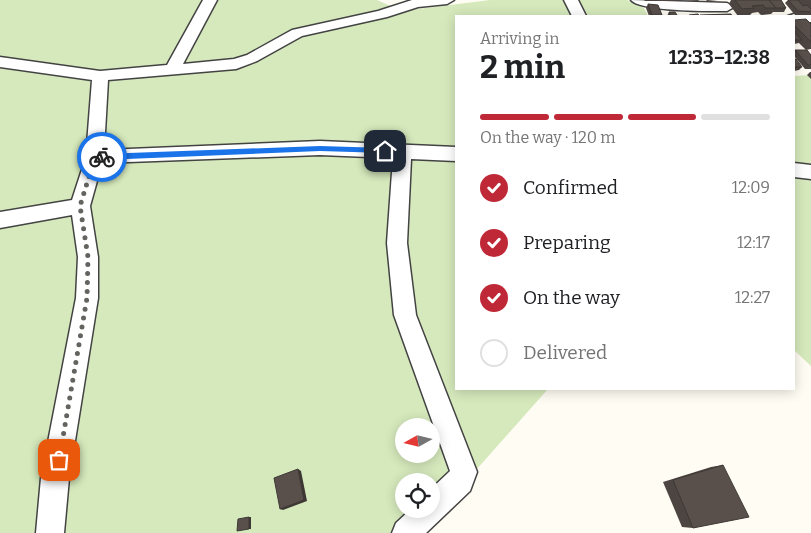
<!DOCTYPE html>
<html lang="en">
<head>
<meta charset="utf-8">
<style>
  :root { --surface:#fff; --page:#f2f2f2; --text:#202124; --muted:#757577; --line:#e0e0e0; --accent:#bf2937 }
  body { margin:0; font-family:Bitter,serif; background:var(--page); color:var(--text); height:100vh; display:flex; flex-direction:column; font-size:19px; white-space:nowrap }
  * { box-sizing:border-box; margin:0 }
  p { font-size:16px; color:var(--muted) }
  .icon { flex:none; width:28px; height:28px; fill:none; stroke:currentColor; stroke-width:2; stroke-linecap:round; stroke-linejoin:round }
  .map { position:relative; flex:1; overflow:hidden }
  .details { position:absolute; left:455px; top:15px; width:340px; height:375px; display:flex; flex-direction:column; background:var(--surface); border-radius:0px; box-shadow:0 2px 12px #0003 }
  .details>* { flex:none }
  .needle { width:32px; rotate:262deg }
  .buttons { position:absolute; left:395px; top:418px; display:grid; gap:10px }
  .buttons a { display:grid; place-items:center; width:45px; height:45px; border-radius:50%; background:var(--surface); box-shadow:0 2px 12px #0003; font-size:25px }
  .pin { position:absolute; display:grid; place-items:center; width:42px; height:42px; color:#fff; margin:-21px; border-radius:10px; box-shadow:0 2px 8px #0006 }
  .courier { position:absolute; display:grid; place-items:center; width:50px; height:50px; margin:-25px; border:4px solid #1a73e8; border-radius:50%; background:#fff; color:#222; box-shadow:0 1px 6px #0007 }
  .summary em { font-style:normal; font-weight:700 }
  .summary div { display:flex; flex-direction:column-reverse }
  .summary { display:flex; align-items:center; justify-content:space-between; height:85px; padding:0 25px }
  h1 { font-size:32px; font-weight:700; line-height:38px }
  .bar { display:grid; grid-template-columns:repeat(4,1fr); gap:8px 5px; align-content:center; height:60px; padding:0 25px }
  .bar i { height:6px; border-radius:4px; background:var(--line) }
  .bar .current { background:var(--accent) }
  .bar p { grid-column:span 4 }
  ol { padding:0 25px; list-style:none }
  li { display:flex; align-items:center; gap:15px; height:55px }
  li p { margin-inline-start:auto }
  li .icon { padding:5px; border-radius:50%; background:var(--accent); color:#fff; stroke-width:4 }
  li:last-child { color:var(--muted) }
  li i { width:28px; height:28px; border:2px solid var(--line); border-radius:50% }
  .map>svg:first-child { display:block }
  .green { fill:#d6e9bc; fill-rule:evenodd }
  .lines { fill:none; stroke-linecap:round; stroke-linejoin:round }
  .minor-casing { stroke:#434343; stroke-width:3 }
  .minor { fill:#fff; fill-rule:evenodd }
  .wall { fill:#4d4541 }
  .shaded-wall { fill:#3e3835 }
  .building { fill:#59504c; stroke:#3e3835 }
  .route { fill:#1a73e8 }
  .done { stroke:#64635f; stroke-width:5; stroke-dasharray:0 9 }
</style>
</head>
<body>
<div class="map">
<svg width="811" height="533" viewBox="0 0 811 533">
  <rect width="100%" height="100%" fill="#fffcf3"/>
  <g class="green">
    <path d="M0 0H377L402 11 490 0H627L644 8 648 16H456V389H548L468 479 404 533H0ZM404 426H431V454H404ZM404 481H431V509H404Z"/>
    <path d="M811 75V366L794 350V76Z"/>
  </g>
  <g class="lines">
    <defs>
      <g id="minor">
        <path d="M203 0H217L183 64 234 59 247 55 292 30 378 11 412 0H454L447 4 418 7 387 17 302 36 257 61 236 69 108 80 104 150 320 141 456 147V161L411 159 407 243 416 315 477 472 470 491 426 533H392L396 523 411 509H431V489L450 471 394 315 387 243 393 158 320 155 102 163 90 206 98 257V298L69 478 64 533H36L41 478 76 298 78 257 72 215 0 228V212L72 200 86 157 92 80 0 67V57L100 71 167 65Z"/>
        <path d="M564 0H578L586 16H572Z"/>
        <path d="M631 0 727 3 734 7 727 11C709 11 641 12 631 0Z"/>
        <path d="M794 14H811V22H794V16H788Z"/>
        <path d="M794 163 811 165V179L794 177Z"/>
      </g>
    </defs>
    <use href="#minor" class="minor-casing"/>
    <use href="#minor" class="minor"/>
  </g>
  <g class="wall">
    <path d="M644 0H678V1H645Z"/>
    <path d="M682 0H699L698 1Z"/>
    <path d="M706 0H718L707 1Z"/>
    <path d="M731 0H781L786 8 784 12H773L771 14 761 15 758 12 752 13 750 15 738 16 729 4Z"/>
    <path d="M788 0H811V15H795L785 3Z"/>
    <path d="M648 4 662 15V16H649L646 8Z"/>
    <path d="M669 12 677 15V16H667Z"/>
    <path d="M794 20 811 24V49L806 50 799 43 794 44Z"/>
    <path d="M795 50 811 55V69H805L794 56V52Z"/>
    <path d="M794 59 802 67 799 70 794 71Z"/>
    <path d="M810 72H811V79L807 75Z"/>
    <path d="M723 465 693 528 682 527 663 482 711 467Z"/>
  </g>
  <g class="shaded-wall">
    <path d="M298 469 301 471 307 501 283 510 280 509Z"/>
    <rect x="249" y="517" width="2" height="12"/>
  </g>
  <g class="building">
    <path d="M735 0H769L776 8H765L763 5 752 6 755 8 742 9Z"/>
    <path d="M769 0H781L786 8H776Z"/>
    <path d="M788 0H798L803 6 807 5 811 9V12L798 11Z"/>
    <path d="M648 4 658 5 662 15H652Z"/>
    <path d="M669 12H675L677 15 671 16Z"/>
    <path d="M698 14 699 16H690L689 15Z"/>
    <path d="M731 14 732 16H700V15Z"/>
    <path d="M806 19 811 24V42L794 25V20Z"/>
    <path d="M794 32 802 40H794Z"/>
    <path d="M795 50H807L811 55V65H808Z"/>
    <path d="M794 59H796L802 67H794Z"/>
    <path d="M723 465 749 517 693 528 673 480Z"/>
    <path d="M298 469 304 500 280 509 274 478Z"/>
    <path d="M249 517V529L237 531 238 519Z"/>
  </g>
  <path class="route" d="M320 146 385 148 389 151 385 153 320 151 102 160 99 157 102 154Z"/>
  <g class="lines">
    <path class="done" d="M59 460 87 298 88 257 80 206 95 157H102"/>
  </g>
</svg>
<div class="buttons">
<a><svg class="needle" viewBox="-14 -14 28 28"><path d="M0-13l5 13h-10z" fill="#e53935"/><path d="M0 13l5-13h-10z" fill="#757577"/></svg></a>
<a><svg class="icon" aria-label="locate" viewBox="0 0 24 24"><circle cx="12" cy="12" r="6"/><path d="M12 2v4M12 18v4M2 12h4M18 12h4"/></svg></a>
</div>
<div class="pin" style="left:59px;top:460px;background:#ea580c"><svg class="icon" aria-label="bag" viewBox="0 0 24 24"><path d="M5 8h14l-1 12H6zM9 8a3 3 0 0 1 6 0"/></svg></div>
<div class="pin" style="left:385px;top:151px;background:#1f2937"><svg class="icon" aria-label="home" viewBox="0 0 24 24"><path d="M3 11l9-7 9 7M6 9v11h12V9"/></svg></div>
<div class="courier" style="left:102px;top:157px"><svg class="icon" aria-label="bike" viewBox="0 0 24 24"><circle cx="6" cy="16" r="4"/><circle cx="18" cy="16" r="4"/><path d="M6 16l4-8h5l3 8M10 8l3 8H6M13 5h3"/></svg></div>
<section class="details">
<div class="summary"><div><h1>2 min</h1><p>Arriving in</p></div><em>12:33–12:38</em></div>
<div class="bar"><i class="current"></i><i class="current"></i><i class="current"></i><i></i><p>On the way · 120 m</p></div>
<ol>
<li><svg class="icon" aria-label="check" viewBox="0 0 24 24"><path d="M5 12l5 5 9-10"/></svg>Confirmed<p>12:09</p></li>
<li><svg class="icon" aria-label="check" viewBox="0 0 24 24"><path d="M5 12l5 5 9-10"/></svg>Preparing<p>12:17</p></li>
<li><svg class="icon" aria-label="check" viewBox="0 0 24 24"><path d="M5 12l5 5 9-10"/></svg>On the way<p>12:27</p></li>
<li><i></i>Delivered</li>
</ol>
</section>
</div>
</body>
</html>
